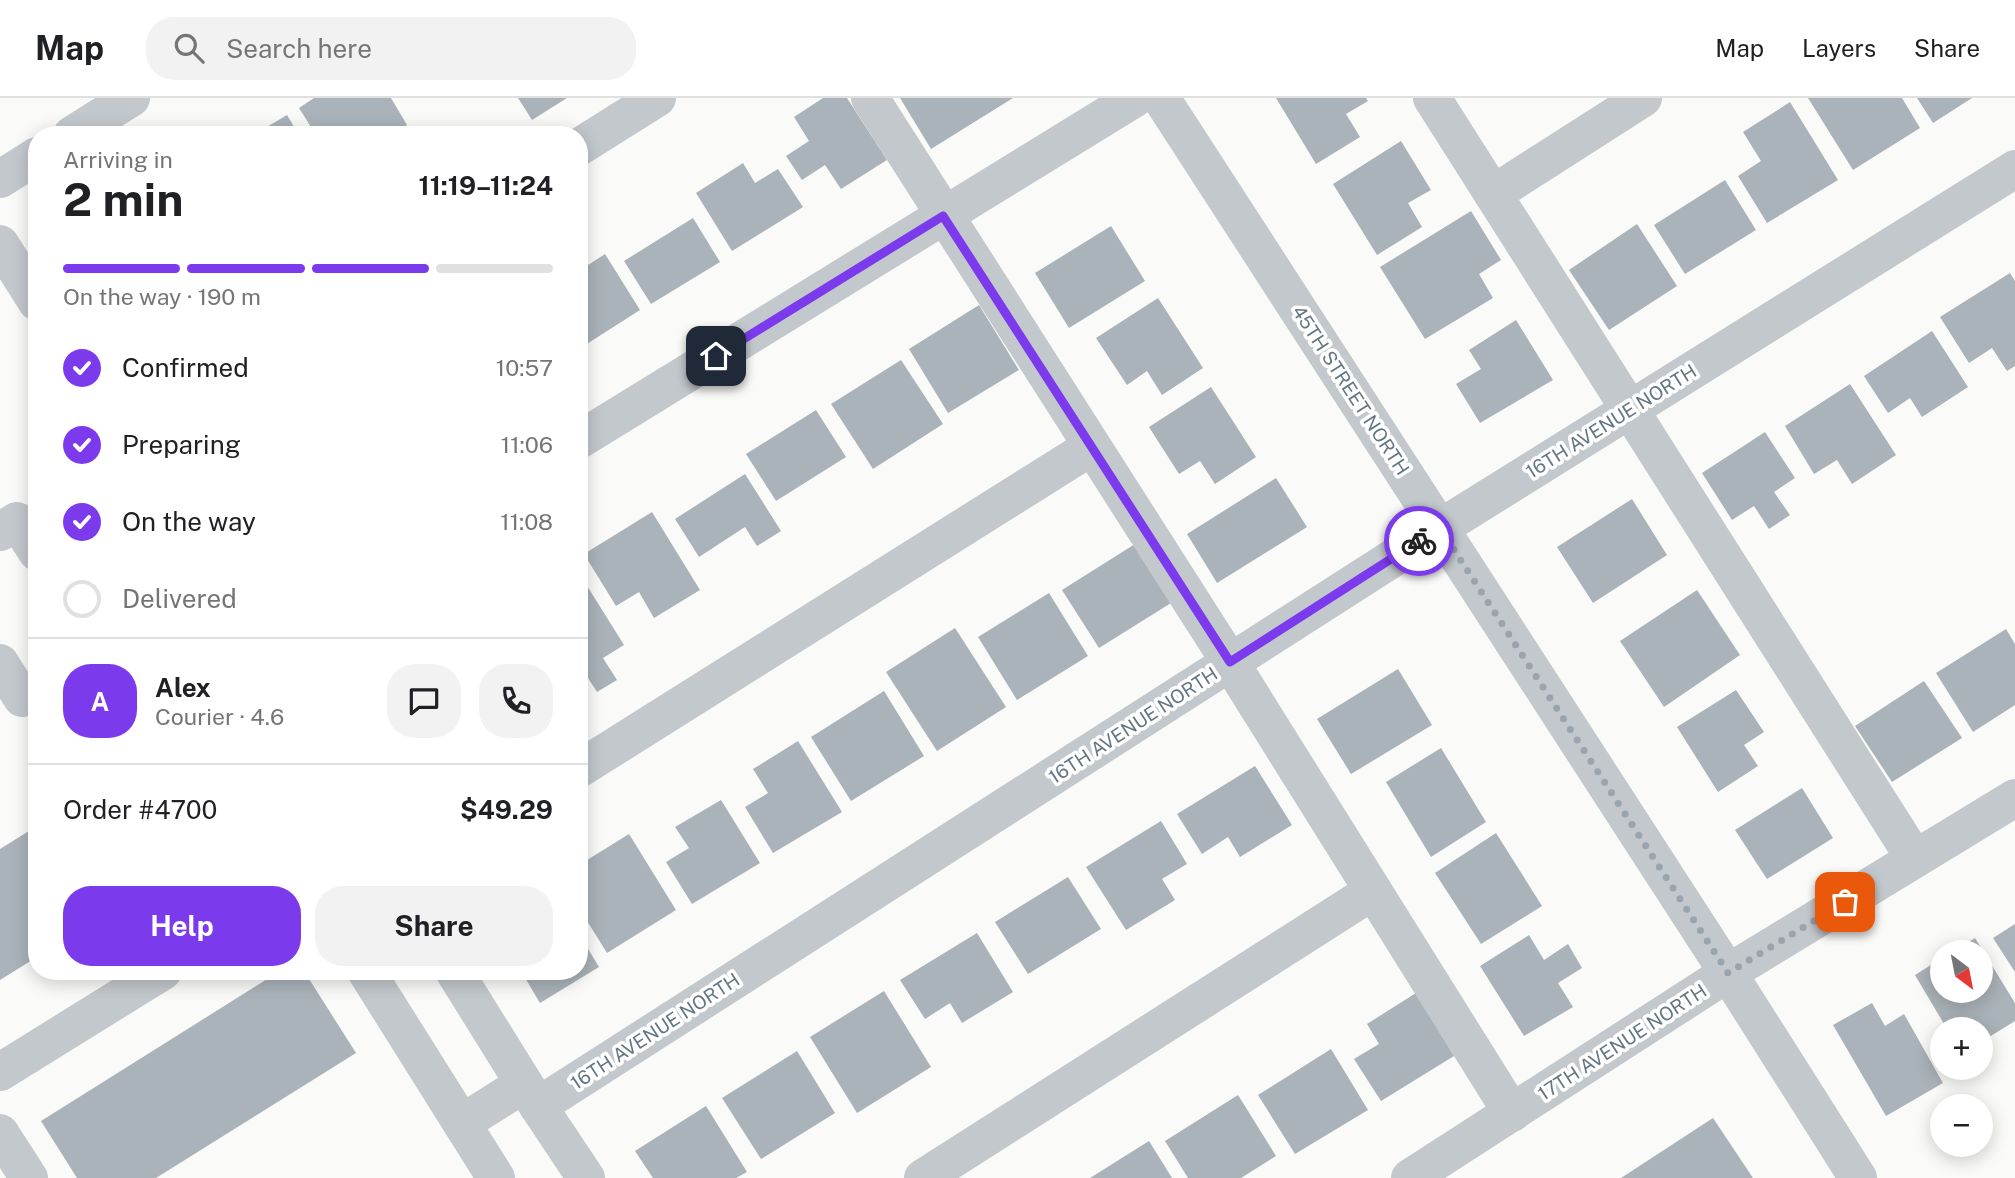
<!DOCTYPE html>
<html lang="en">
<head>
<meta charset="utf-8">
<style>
  :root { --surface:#fff; --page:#f2f2f2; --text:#202124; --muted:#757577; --line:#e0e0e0; --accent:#7c3aed }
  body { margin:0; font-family:"Public Sans",sans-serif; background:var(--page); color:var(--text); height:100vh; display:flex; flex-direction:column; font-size:26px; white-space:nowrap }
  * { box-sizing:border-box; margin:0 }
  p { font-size:23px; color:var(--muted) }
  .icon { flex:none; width:38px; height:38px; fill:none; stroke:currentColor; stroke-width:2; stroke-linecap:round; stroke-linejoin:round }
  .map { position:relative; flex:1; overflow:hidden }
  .sheet { position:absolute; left:28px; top:28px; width:560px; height:854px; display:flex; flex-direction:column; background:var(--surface); border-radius:28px; box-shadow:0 4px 18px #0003 }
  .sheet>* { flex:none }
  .needle { width:46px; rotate:148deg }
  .buttons { position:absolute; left:1930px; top:842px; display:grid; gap:14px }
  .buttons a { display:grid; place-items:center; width:63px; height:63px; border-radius:50%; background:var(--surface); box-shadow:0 4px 18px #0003; font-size:35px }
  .pin { position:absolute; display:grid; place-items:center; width:60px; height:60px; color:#fff; margin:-30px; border-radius:14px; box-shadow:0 4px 10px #0006 }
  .courier { position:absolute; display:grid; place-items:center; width:70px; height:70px; margin:-35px; border:5px solid #7c3aed; border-radius:50%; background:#fff; color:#222; box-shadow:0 2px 9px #0007 }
  .overview em { font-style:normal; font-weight:700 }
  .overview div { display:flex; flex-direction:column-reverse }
  .overview { display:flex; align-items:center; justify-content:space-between; height:119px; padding:0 35px }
  h1 { font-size:46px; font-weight:700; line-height:52px }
  .bar { display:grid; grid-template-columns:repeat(4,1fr); gap:10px 7px; align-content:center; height:84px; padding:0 35px }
  .bar i { height:9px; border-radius:5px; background:var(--line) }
  .bar .active { background:var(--accent) }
  .bar p { grid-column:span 4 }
  .line { display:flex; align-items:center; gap:18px; padding:0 35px; border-top:2px solid var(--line) }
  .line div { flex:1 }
  .round { display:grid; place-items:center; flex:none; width:74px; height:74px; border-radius:28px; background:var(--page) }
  ol { padding:0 35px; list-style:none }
  li { display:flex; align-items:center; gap:21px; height:77px }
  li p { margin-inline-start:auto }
  li .icon { padding:7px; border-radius:50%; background:var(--accent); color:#fff; stroke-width:4 }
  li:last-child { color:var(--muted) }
  li i { width:38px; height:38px; border:4px solid var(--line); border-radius:50% }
  .primary-button { display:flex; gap:14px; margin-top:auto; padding:14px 35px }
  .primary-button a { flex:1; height:80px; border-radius:28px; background:var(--accent); color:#fff; font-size:28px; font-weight:700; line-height:80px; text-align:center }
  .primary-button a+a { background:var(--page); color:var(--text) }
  header { display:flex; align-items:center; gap:42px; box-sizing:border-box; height:98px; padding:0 35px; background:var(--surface); border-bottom:2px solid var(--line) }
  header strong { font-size:33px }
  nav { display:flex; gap:38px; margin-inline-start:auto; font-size:24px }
  .search { width:490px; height:63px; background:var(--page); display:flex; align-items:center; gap:18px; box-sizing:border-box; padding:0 24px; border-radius:28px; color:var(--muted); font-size:26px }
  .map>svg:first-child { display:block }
  .building { fill:#aab3b9 }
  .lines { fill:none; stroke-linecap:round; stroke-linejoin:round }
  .minor { stroke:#c3c8cc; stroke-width:38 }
  .done { stroke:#99a4ac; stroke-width:7; stroke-dasharray:0 12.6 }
  .route { stroke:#7c3aed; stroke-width:9 }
  .labels { text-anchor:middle; stroke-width:7; stroke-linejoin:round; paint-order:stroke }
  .street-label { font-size:19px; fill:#657683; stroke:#fff }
</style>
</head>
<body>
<header>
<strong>Map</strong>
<div class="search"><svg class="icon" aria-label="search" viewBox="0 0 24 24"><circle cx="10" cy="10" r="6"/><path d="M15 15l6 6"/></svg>Search here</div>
<nav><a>Map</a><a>Layers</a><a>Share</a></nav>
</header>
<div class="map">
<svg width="2015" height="1080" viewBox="0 0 2015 1080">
  <rect width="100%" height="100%" fill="#fafaf8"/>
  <g class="building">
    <path d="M314 0H391L407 27 392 37H316L299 10Z"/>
    <path d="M518 0H567L532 22Z"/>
    <path d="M823 0H847L887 62 841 91 825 67 802 82 786 58 809 43 794 19Z"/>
    <path d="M900 0H1013L931 51Z"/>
    <path d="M1276 0H1366L1368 3 1346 16 1360 39 1316 66Z"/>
    <path d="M1808 0H1902L1920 30 1853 72Z"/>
    <path d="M1917 0H1972L1933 25Z"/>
    <path d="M1790 4 1838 82 1767 125 1738 78 1761 63 1743 34Z"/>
    <path d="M287 17 299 37H253Z"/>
    <path d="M1401 43 1431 92 1408 105 1422 129 1377 157 1333 86Z"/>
    <path d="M743 65 755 85 778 71 803 109 732 153 696 95Z"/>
    <path d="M1725 82 1756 132 1685 176 1654 127Z"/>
    <path d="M1471 113 1501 162 1479 176 1493 200 1425 241 1380 169Z"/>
    <path d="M693 120 720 164 651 206 624 163Z"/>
    <path d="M1637 126 1677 188 1609 232 1569 172Z"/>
    <path d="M1111 128 1145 183 1069 230 1035 175Z"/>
    <path d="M605 156 640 212 579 251V173Z"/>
    <path d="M2010 175 2015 183V268L2007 273 1992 250 1969 265 1940 219Z"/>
    <path d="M1158 200 1203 270 1162 297 1147 273 1127 287 1096 240Z"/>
    <path d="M979 207 1019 272 948 315 909 251Z"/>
    <path d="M1516 222 1553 282 1480 325 1456 286 1481 271 1469 252Z"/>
    <path d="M1932 233 1968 289 1922 319 1910 300 1888 315 1864 278Z"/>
    <path d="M901 262 943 326 873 371 831 306Z"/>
    <path d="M1850 286 1896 357 1852 386 1837 362 1814 376 1785 328Z"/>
    <path d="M1211 289 1256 359 1215 386 1200 363 1179 376 1149 329Z"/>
    <path d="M816 312 846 359 776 403 746 356Z"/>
    <path d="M1765 334 1795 380 1774 394 1790 417 1769 431 1754 408 1732 422 1702 375Z"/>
    <path d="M745 376 781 433 757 448 745 429 699 459 675 421Z"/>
    <path d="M1276 380 1307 429 1217 485 1187 436Z"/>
    <path d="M1632 401 1667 457 1593 505 1557 449Z"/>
    <path d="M652 414 700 492 654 520 639 494 616 508 584 456Z"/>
    <path d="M1135 446 1171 505 1099 550 1062 492Z"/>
    <path d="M579 475 624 547 603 560 617 582 597 594 579 566Z"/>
    <path d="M1697 492 1740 557 1664 609 1620 543Z"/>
    <path d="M1049 495 1088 558 1017 602 978 539Z"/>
    <path d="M955 530 1006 609 937 653 886 574Z"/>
    <path d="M2006 531 2015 546V607L1973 634 1936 575Z"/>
    <path d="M1398 571 1432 627 1351 676 1317 621Z"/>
    <path d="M1924 583 1962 640 1892 684 1855 628Z"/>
    <path d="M1736 592 1764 634 1744 647 1758 668 1718 694 1677 629Z"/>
    <path d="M884 593 924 658 851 703 811 639Z"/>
    <path d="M798 643 842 714 773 755 745 709 768 695 753 671Z"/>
    <path d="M1441 650 1486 724 1431 759 1386 684Z"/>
    <path d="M1255 668 1292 727 1240 759 1228 739 1202 756 1177 716Z"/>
    <path d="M1802 690 1833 740 1767 781 1735 732Z"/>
    <path d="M721 702 760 765 692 806 666 764 689 750 675 729Z"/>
    <path d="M1161 723 1187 766 1162 781 1175 802 1126 832 1086 769Z"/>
    <path d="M37 728V859L0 882V751Z"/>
    <path d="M1496 735 1542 808 1481 846 1435 775Z"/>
    <path d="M629 736 676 812 607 855 579 810V767Z"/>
    <path d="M1068 779 1101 831 1028 876 995 824Z"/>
    <path d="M2015 826V874L1993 840Z"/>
    <path d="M977 835 1013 894 962 925 950 905 925 921 900 882Z"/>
    <path d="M579 836 599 869 540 905 521 873H579Z"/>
    <path d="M1529 837 1544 862 1568 846 1582 870 1558 885 1573 909 1524 938 1480 868Z"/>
    <path d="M1975 840 2015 905V923L1981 944V931H1947L1915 877 1942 860V892H1981V854H1952Z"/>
    <path d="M280 873H304L356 955 156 1080H77L41 1023Z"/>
    <path d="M884 893 931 969 857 1015 810 939Z"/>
    <path d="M1416 895 1454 958 1381 1003 1354 961 1379 946 1367 926Z"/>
    <path d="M1872 905 1885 928 1904 916 1943 985 1886 1018 1833 927Z"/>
    <path d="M1331 951 1368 1012 1295 1056 1258 997Z"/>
    <path d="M797 953 835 1015 761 1061 722 1000Z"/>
    <path d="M1238 997 1276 1058 1241 1080H1188L1165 1043Z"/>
    <path d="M706 1008 747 1074 736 1080H653L635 1053Z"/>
    <path d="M1713 1020 1753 1080H1621Z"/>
    <path d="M1149 1043 1172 1080H1090Z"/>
  </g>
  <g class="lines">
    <g class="minor">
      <path d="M870 0 1230 564 1512 1015"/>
      <path d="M1161 0 1728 875 1858 1080"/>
      <path d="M1432 0 1915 761"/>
      <path d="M72 37 131 0"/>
      <path d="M579 49 657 0"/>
      <path d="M0 81 37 58"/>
      <path d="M1493 96 1643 0"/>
      <path d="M0 146 37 204"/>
      <path d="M579 342 1135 0"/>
      <path d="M0 434 17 423 37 454"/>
      <path d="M0 565 22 600 37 590"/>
      <path d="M579 671 1091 349"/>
      <path d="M366 873 496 1080"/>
      <path d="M454 873 538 1008 586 1080"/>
      <path d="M0 974 163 873"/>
      <path d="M538 1008 1440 430 2015 71"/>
      <path d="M462 1025 524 986"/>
      <path d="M0 1035 29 1080"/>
      <path d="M923 1080 1373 793"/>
      <path d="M1410 1080 1728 875 2015 700"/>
    </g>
  </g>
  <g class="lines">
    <path class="done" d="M1419 443 1440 430 1728 875 1845 804"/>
    <path class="route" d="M716 258 943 118 1230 564 1419 443"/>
  </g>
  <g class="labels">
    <g class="street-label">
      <text transform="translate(1351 292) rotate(57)" y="7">45TH STREET NORTH</text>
      <text transform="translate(1611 323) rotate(-32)" y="7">16TH AVENUE NORTH</text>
      <text transform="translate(1133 627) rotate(-33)" y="7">16TH AVENUE NORTH</text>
      <text transform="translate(655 933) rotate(-33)" y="7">16TH AVENUE NORTH</text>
      <text transform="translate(1622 944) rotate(-33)" y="7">17TH AVENUE NORTH</text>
    </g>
  </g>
</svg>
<div class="buttons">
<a><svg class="needle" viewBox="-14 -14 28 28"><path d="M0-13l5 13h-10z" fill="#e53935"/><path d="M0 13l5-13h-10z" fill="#757577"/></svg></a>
<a>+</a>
<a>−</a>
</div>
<div class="pin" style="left:1845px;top:804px;background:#ea580c"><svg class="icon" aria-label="bag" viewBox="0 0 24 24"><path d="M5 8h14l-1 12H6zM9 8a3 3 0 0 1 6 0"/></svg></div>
<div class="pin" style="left:716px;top:258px;background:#1f2937"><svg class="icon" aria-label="home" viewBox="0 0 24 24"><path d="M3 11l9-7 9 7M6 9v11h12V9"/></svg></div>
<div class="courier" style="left:1419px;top:443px"><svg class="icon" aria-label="bike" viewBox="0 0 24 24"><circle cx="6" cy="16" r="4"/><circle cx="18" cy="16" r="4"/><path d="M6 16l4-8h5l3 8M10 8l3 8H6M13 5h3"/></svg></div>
<section class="sheet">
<div class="overview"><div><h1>2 min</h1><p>Arriving in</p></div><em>11:19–11:24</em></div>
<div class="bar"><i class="active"></i><i class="active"></i><i class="active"></i><i></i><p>On the way · 190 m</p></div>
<ol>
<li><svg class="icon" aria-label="check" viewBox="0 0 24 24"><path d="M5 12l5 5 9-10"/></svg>Confirmed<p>10:57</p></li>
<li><svg class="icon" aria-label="check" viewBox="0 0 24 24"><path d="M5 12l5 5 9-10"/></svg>Preparing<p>11:06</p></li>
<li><svg class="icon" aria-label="check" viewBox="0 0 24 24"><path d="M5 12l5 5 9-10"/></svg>On the way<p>11:08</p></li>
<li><i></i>Delivered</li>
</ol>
<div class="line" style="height:126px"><b class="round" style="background:var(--accent);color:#fff">A</b><div><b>Alex</b><p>Courier · 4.6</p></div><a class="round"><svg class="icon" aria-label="chat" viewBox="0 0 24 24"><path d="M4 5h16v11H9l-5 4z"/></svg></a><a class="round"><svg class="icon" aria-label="phone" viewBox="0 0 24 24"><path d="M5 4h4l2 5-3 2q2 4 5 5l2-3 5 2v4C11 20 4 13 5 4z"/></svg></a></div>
<div class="line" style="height:91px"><div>Order #4700</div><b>$49.29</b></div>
<div class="primary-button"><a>Help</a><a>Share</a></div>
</section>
</div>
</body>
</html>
